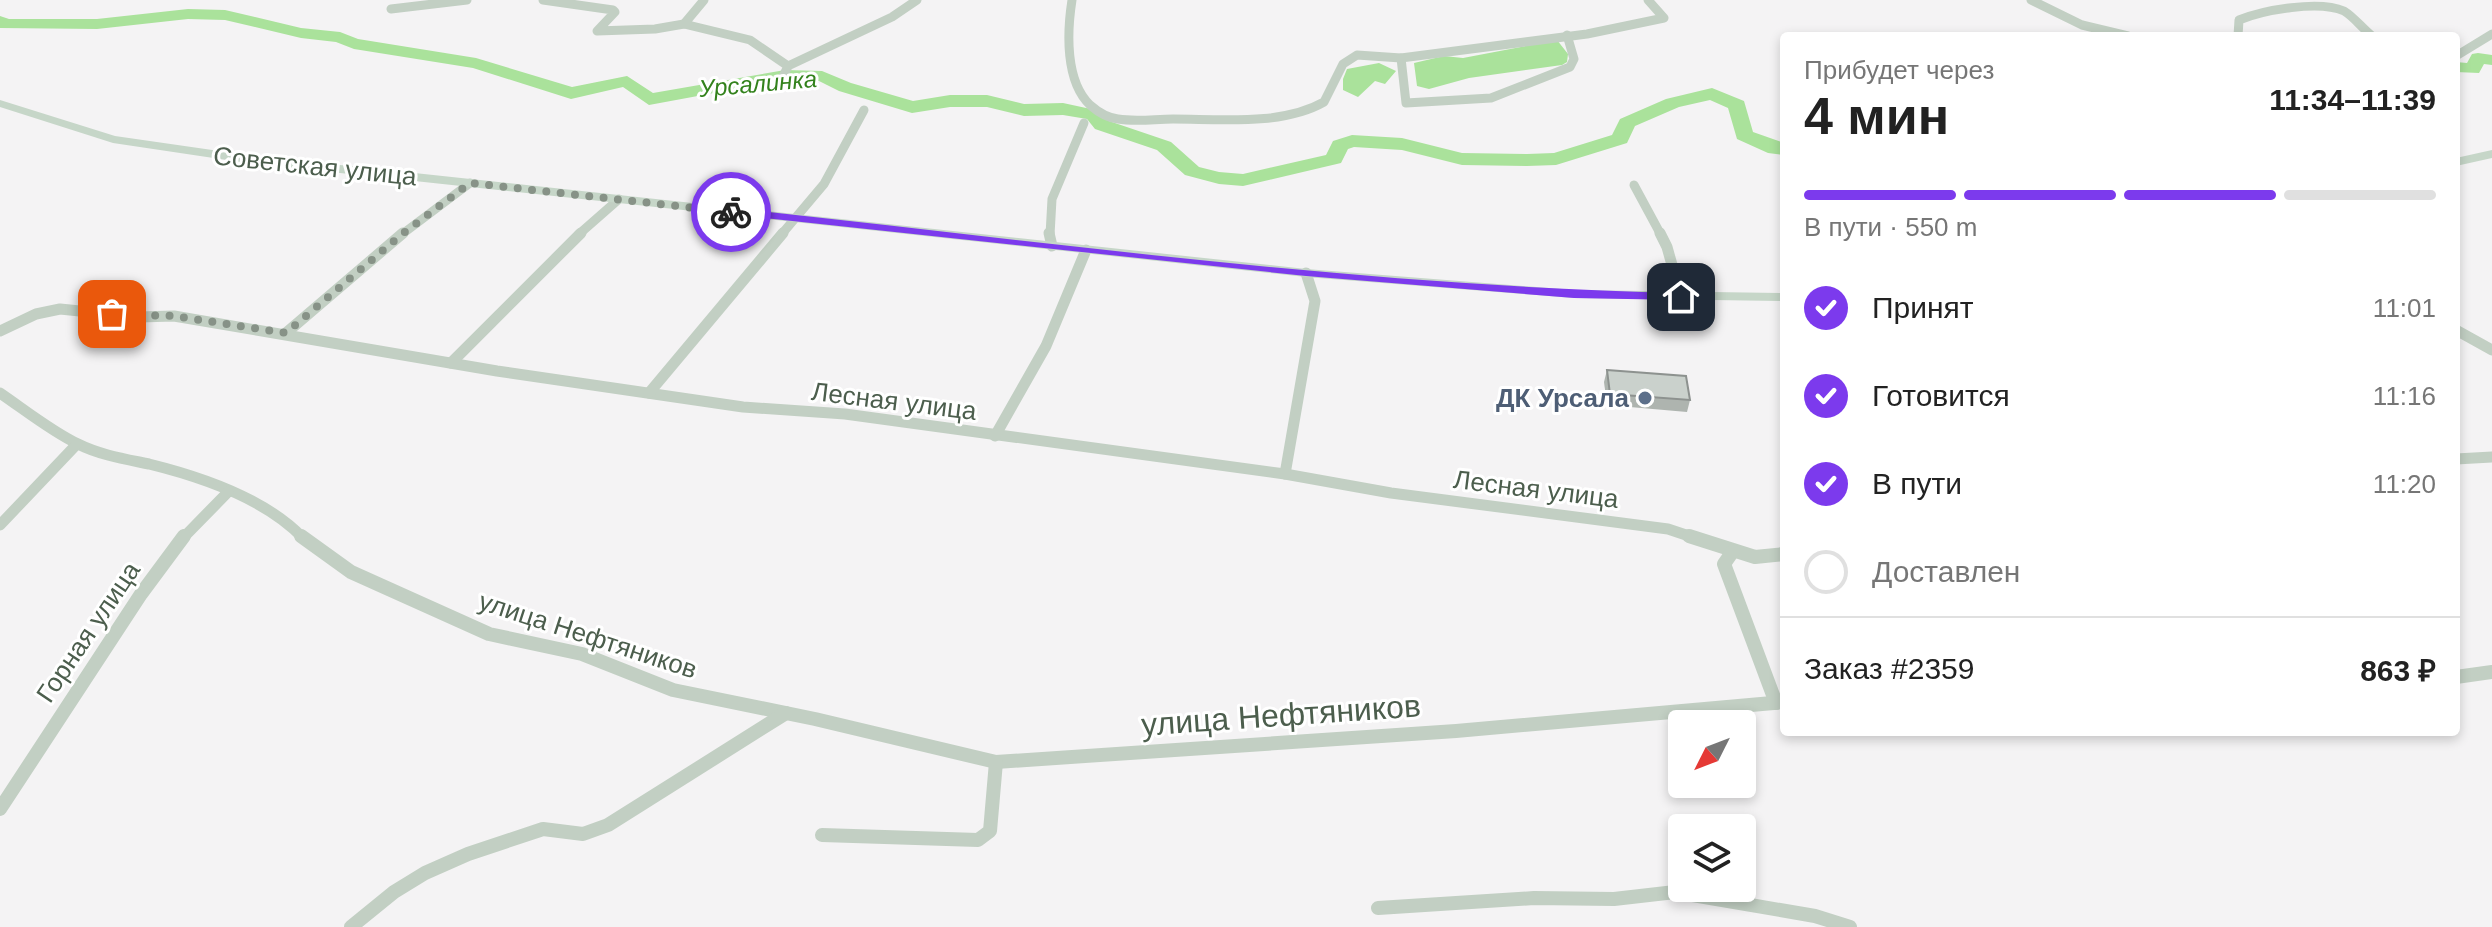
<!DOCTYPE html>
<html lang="ru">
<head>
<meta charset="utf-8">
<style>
  :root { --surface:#fff; --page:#f2f2f2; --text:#222; --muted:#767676; --line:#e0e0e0; --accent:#7c3aed }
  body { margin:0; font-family:Helvetica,sans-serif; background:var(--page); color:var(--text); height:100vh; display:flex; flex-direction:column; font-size:30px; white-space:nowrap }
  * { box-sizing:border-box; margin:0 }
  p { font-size:26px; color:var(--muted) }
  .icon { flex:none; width:44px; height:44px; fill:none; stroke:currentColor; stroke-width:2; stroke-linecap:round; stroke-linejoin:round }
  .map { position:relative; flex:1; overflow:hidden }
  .sheet { position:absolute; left:1780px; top:32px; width:680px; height:704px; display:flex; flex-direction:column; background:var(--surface); border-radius:8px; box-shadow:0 4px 12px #0003 }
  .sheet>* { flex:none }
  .needle { width:52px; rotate:228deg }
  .fabs { position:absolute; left:1668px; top:710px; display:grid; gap:16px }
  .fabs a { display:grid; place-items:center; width:88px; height:88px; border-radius:8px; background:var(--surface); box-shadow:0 4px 12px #0003; font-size:40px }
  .pin { position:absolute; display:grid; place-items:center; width:68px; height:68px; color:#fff; margin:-34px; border-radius:16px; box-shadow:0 4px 12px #0006 }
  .courier { position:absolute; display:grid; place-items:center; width:80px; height:80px; margin:-40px; border:6px solid #7c3aed; border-radius:50%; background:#fff; color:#222; box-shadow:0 2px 10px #0007 }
  .overview em { font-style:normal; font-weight:600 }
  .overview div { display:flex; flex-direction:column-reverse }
  .overview { display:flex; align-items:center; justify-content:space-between; height:136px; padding:0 24px }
  h1 { font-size:52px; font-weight:600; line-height:60px }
  .bar { display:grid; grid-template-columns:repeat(4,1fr); gap:12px 8px; align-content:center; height:96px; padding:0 24px }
  .bar i { height:10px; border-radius:6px; background:var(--line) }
  .bar .current { background:var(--accent) }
  .bar p { grid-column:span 4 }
  .line { display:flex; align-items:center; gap:20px; padding:0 24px; border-top:2px solid var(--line) }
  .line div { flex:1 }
  ol { padding:0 24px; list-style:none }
  li { display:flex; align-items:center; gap:24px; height:88px }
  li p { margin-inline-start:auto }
  li .icon { padding:8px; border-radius:50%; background:var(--accent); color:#fff; stroke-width:4 }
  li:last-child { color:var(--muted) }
  li i { width:44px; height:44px; border:4px solid var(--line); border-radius:50% }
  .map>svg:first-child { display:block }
  .water { fill:#aae29b }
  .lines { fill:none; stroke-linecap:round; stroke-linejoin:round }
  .river { fill:#aae29b; fill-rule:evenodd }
  .street-far2 { stroke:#c2cfc3; stroke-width:9 }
  .street-far1 { stroke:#c2cfc3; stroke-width:11 }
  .street { stroke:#c2cfc3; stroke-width:14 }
  .secondary { fill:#c6d6c8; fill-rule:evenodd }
  .wall { fill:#aeb4af }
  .building { fill:#cad1cc; stroke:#8d928f; stroke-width:2 }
  .route { fill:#7c3aed }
  .done { stroke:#879287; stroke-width:8; stroke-dasharray:0 14.4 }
  .service-dot { fill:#5c6f8a; stroke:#fff; stroke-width:3 }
  .labels { text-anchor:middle; stroke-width:6; stroke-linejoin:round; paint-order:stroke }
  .far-water-label { font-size:24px; font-style:italic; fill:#33821c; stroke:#fff }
  .street-label { font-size:26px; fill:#4c5e4d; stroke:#fff }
  .service-label { font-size:26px; font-weight:bold; fill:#4e5e75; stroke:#fff; text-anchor:end }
  .near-street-label { font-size:32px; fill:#4c5e4d; stroke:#fff }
</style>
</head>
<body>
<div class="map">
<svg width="2492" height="927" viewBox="0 0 2492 927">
  <rect width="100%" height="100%" fill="#f4f3f4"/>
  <g class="water">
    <path d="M1557 40 1568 54 1567 62 1562 65 1469 78 1429 89 1417 86 1414 63 1444 56 1463 58Z"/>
    <path d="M1379 63 1396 71 1385 84 1375 81 1358 97 1343 90V79L1347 69Z"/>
  </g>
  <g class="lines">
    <g class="river">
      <path d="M188 9 225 10 301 28 340 32 358 39 476 58 572 87 627 76 653 93 785 70 822 71 851 83 913 101 950 95H987L1024 104 1063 103 1100 111 1109 121 1171 142 1199 167 1219 172 1243 174 1326 155 1333 141 1352 135 1402 138 1462 153 1527 154 1554 153 1612 135 1620 119 1666 99 1712 88 1744 101 1753 132 1784 143V155L1768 153 1737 139 1728 108 1710 100 1679 107 1635 126 1627 143 1556 165 1527 166 1462 165 1402 150 1354 147 1348 149 1341 163 1243 186 1219 184 1185 175 1157 150 1095 129 1087 119 1063 115 1024 116 987 107H950L912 113 839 91 819 81 785 80 649 105 623 87 571 99 473 68 354 49 336 42 301 38 225 20 188 19 97 29 0 28V16L9 19H97Z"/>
      <path d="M2478 53 2492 55V65L2484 64 2479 73 2456 72V62L2467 63 2472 54Z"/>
    </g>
    <g class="street-far2">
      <path d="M543 0 613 10 615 12 597 31 655 29 684 24"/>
      <path d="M704 0 684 24 750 40 788 66 780 83 742 87"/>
      <path d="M1072 0C1067 32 1065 81 1090 105 1098 112 1108 118 1118 119 1136 122 1155 119 1173 119 1219 119 1282 126 1324 102L1343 64 1357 55 1401 58 1587 34 1664 18 1648 0"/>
      <path d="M2031 0 2082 25 2128 36"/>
      <path d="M391 9 467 0"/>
      <path d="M2238 36 2239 20C2264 10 2319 0 2344 11 2354 17 2362 28 2372 36"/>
      <path d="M2456 56 2492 34"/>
      <path d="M1401 58 1406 103 1491 98 1570 67 1574 59 1567 35"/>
      <path d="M788 66 892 17 917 0"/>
      <path d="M1634 185 1661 235"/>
      <path d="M401 235 470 183"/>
      <path d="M578 235 619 199"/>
      <path d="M781 235 824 184 864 110"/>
      <path d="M1050 235 1052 199 1084 123"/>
    </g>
    <g class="street-far1">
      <path d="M1049 233 1052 246"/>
      <path d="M1660 233 1667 247 1681 297"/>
      <path d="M2456 330 2492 350"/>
      <path d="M0 331 36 314 60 309 139 317 174 316 497 371 743 407 845 414 1285 474 1391 493 1668 529 1695 538"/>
      <path d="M286 333 403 233"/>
      <path d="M451 363 581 233"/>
      <path d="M0 393C25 410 51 431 78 444 100 455 125 459 149 464 202 477 265 498 303 538"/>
      <path d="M649 393 783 233"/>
      <path d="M995 436 1046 346 1086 250"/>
      <path d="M2456 459 2492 457"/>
      <path d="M1285 474 1315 301 1306 273"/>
      <path d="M0 525 77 444"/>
      <path d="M183 538 228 492"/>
    </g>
    <g class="street">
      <path d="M301 536 351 572 489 634 582 654 673 690 815 719 996 762 1456 731 1784 702"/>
      <path d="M1689 536 1755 557 1784 554"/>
      <path d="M1733 551 1724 564 1776 703"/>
      <path d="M2456 677 2492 672"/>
      <path d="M0 809 141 594 184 536"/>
      <path d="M822 835 978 840 990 831 996 762"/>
      <path d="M1378 908 1534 898 1614 899 1675 892 1815 916 1850 927"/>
      <path d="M351 927 394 892 425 873 468 854 543 829 583 834 608 825 786 713"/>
    </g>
    <g class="secondary">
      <path d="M0 100 115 136 247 155 1306 269 1574 290 1784 293V301L1574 298 1306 277 247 163 113 143 0 107Z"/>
      <path d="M2492 150V158L2456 166V158Z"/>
    </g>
  </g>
  <path class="wall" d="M1607 370 1690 400 1687 412 1607 405 1604 382Z"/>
  <path class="building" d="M1607 370 1686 376 1690 400 1610 394Z"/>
  <path class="route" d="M731 208C1047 242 1363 286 1681 293L1687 297 1681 300 1574 298 1306 276 727 214 726 212Z"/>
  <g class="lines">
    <path class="done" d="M112 314 174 316 286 333 401 235 470 183 731 212"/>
  </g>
  <circle class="service-dot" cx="1645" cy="398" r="8"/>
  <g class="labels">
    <g class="far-water-label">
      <text transform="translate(758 84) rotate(-5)" y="8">Урсалинка</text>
    </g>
    <g class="street-label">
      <text transform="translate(315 166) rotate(6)" y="9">Советская улица</text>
      <text transform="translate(894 401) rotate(7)" y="9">Лесная улица</text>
      <text transform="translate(1536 489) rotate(7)" y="9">Лесная улица</text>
      <text transform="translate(88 632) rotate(-56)" y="9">Горная улица</text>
      <text transform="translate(588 635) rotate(18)" y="9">улица Нефтяников</text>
    </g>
    <g class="service-label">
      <text x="1629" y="407">ДК Урсала</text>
    </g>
    <g class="near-street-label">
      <text transform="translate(1281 715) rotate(-4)" y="11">улица Нефтяников</text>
    </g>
  </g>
</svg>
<div class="fabs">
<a><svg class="needle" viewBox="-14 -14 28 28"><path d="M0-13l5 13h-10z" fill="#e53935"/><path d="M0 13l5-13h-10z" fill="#767676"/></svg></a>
<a><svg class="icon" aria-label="layers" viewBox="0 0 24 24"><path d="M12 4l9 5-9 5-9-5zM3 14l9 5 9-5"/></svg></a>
</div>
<div class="pin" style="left:112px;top:314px;background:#ea580c"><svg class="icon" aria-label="bag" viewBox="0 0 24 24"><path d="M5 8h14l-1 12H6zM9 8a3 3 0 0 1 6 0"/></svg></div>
<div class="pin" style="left:1681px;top:297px;background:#1f2937"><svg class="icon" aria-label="home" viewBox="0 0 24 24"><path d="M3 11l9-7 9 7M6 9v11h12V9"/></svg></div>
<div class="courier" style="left:731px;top:212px"><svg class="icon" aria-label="bike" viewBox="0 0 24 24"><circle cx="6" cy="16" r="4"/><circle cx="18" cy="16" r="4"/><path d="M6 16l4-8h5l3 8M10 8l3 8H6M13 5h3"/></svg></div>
<section class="sheet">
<div class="overview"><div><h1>4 мин</h1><p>Прибудет через</p></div><em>11:34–11:39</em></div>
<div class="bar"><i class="current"></i><i class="current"></i><i class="current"></i><i></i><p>В пути · 550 m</p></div>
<ol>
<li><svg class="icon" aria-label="check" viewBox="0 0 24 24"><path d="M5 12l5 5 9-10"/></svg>Принят<p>11:01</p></li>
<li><svg class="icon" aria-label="check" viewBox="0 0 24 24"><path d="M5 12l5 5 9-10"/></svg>Готовится<p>11:16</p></li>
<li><svg class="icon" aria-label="check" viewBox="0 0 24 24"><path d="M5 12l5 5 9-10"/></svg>В пути<p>11:20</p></li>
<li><i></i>Доставлен</li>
</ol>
<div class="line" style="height:104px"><div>Заказ #2359</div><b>863 ₽</b></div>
</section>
</div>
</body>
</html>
